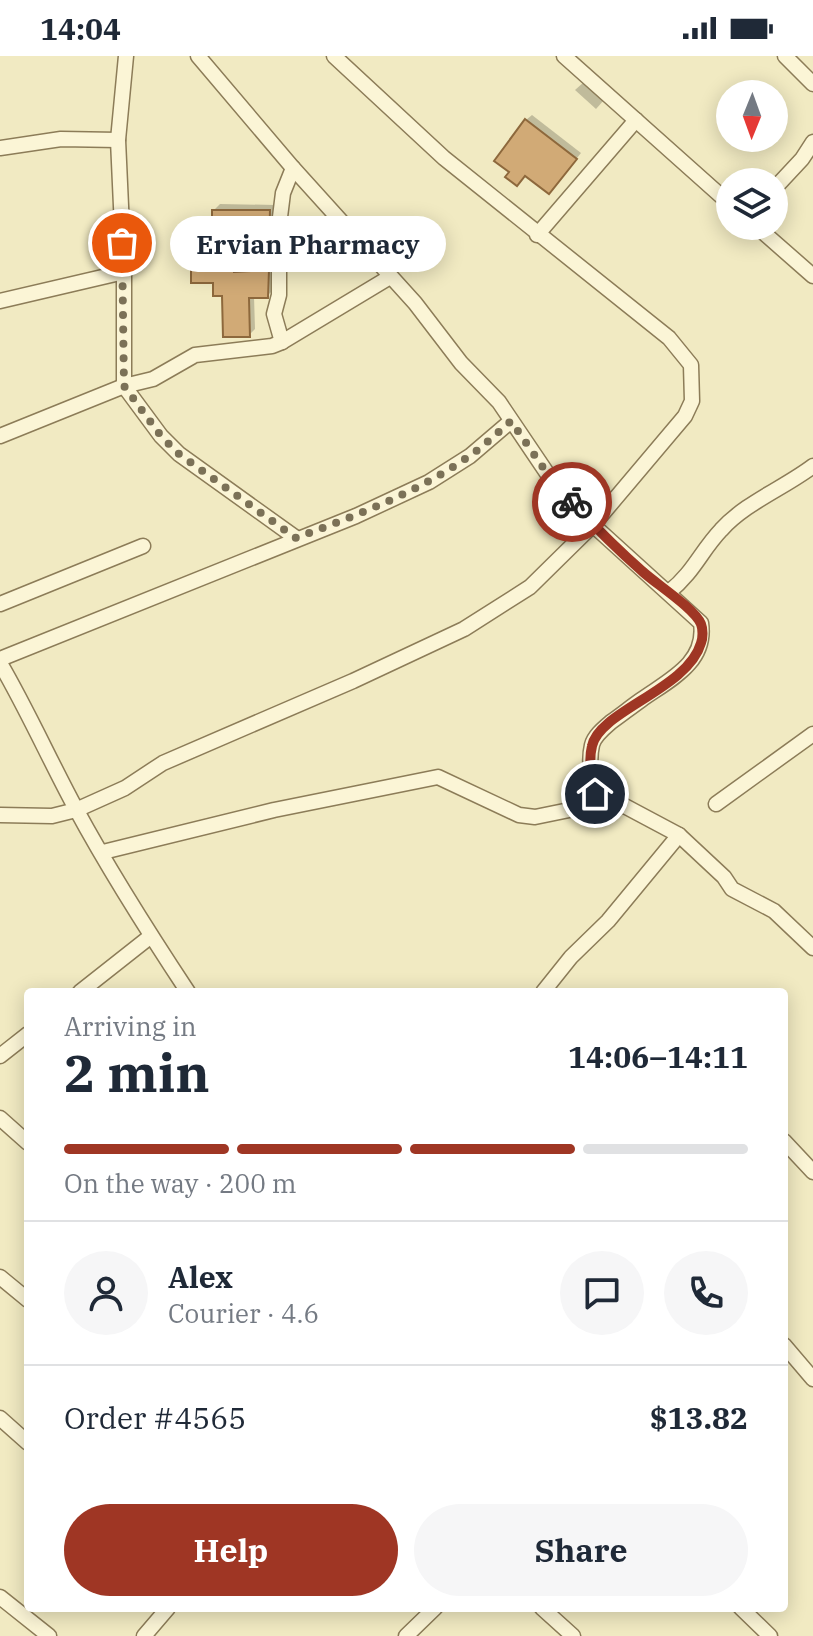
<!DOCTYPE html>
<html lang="en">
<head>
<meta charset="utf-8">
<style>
  :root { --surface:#fff; --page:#f6f6f7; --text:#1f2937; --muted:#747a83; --line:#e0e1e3; --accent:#9f3624 }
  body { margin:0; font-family:"IBM Plex Serif",serif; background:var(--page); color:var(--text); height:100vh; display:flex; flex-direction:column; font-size:30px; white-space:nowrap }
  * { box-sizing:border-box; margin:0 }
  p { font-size:26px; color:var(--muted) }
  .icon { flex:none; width:44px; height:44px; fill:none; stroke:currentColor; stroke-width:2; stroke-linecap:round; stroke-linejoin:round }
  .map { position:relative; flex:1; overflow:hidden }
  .side { position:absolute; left:24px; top:932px; width:764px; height:624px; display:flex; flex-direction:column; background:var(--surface); border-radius:8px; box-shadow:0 4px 20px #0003 }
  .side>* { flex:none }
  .needle { width:52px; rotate:181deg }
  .buttons { position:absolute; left:716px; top:24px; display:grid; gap:16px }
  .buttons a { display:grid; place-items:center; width:72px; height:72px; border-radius:50%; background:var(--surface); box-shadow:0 4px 20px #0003; font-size:40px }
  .pin { position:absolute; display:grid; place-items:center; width:68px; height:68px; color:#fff; margin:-34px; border:4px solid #fff; border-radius:50%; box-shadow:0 2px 8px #0007 }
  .courier { position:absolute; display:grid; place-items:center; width:80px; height:80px; margin:-40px; border:6px solid #9f3624; border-radius:50%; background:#fff; color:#222; box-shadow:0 2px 10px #0007 }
  .bubble { position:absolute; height:56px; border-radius:28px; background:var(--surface); box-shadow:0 4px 20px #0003; font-size:26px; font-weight:800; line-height:56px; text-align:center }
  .overview em { font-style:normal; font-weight:800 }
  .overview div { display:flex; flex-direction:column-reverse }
  .overview { display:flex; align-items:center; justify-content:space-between; height:136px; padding:0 40px }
  h1 { font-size:52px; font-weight:800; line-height:60px }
  .bar { display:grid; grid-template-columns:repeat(4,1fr); gap:12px 8px; align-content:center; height:96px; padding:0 40px }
  .bar i { height:10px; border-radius:6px; background:var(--line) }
  .bar .selected { background:var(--accent) }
  .bar p { grid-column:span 4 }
  .line { display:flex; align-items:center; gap:20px; padding:0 40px; border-top:2px solid var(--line) }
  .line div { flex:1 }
  .round { display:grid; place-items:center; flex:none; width:84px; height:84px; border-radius:42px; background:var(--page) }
  .primary-button { display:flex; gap:16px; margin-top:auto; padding:16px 40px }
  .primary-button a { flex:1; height:92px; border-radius:48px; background:var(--accent); color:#fff; font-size:32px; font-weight:800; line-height:92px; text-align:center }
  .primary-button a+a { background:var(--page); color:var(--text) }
  .status { display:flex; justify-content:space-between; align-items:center; height:56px; padding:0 40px; background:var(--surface); direction:ltr }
  .status svg { height:22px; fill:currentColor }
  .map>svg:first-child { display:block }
  .shadow { fill:#0003 }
  .building { fill:#d1aa76; stroke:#8d683c; stroke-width:2 }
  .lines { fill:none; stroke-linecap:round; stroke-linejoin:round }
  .street-casing { stroke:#8c7c58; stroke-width:17 }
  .street { stroke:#fbf5d6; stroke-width:14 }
  .done { stroke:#7b7157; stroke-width:8; stroke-dasharray:0 14.4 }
  .route { stroke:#9f3624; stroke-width:10 }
</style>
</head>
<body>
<div class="status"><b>14:04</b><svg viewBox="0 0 49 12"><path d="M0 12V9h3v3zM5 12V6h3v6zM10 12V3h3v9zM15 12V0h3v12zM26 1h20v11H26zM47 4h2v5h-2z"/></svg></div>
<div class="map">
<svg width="813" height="1580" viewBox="0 0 813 1580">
  <rect width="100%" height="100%" fill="#f1eac2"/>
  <g class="shadow">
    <path d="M584 26 604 44 596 53 575 34Z"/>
    <path d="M532 59 581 97 554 130 526 64Z"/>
    <path d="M220 148 275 149 274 185 268 191H239V211L274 209 273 234 267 240H254L255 273 249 279 224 238 193 198 199 192H214V154Z"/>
  </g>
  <g class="building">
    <path d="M525 63 577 103 549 138 525 120 517 130 505 121 509 116 494 105Z"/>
    <path d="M212 154H270L269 193H234V216L269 214 268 242H249L250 281H223L222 240H213V227H191V197H212Z"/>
  </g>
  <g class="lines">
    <defs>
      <g id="street">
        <path d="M126 0 118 84 124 216V330L161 380 179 398 296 482"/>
        <path d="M198 0 293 112 415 247 461 307 499 346 553 426 593 469 701 567C707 607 669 624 641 644 631 651 621 659 611 666 604 672 594 680 592 689 588 706 592 722 595 738"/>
        <path d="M564 0 730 148"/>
        <path d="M785 0 813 28"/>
        <path d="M0 92 61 83 118 84"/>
        <path d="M774 133 802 103 813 86"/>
        <path d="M756 170 813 220"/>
        <path d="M537 179 636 64"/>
        <path d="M0 245 124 216"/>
        <path d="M282 286 274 258 279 239V169L283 137 293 112"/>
        <path d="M0 380 124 330 153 323 195 299 272 290 282 286 390 221"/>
        <path d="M669 536C694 516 701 495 721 474 745 447 784 432 813 410"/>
        <path d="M0 548 143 490"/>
        <path d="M0 603 356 460 429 426 470 400 511 365"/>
        <path d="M0 607C28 655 50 705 76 753 110 816 149 877 188 936"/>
        <path d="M716 748 813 678"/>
        <path d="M0 759 52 760 76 754 125 732 163 707 353 625 464 573 530 531 593 469 685 360 692 345 691 309 669 282 444 102 334 0"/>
        <path d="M103 796 274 754 438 721 519 759 535 761 579 752 595 738H602L679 779 724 821 732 833 774 855 813 892"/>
        <path d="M80 936 151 880"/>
        <path d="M543 936 571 901 608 865 679 779"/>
        <path d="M0 1000 28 978"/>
        <path d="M0 1062 28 1087"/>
        <path d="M784 1085 813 1116"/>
        <path d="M0 1221 28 1244"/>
        <path d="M784 1289 813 1323"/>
        <path d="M0 1362 28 1387"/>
        <path d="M0 1541 49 1580"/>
        <path d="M542 1552 573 1580"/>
        <path d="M741 1552 770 1580"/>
        <path d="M144 1580 168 1552"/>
        <path d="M406 1580 435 1552"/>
      </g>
    </defs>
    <use href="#street" class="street-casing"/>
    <use href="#street" class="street"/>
  </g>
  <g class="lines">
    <path class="done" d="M122 187 124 330 161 380 179 398 296 482C355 460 416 437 468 401 483 391 497 377 511 365L553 426 572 446"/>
    <path class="route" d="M572 446C594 470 617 493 642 515 656 528 694 552 701 568 703 573 703 582 701 587 688 633 599 655 592 690 588 706 592 722 595 738"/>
  </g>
</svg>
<div class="buttons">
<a><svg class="needle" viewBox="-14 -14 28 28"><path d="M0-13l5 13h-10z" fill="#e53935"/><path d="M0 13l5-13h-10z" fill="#747a83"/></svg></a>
<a><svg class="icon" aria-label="layers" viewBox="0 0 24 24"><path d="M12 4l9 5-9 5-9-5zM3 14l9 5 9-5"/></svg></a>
</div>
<div class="pin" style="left:122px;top:187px;background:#ea580c"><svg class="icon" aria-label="bag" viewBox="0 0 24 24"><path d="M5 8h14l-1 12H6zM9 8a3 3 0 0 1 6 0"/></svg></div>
<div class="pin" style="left:595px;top:738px;background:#1f2937"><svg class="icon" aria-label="home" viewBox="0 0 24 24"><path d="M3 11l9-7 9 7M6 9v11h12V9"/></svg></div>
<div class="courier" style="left:572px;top:446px"><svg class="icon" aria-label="bike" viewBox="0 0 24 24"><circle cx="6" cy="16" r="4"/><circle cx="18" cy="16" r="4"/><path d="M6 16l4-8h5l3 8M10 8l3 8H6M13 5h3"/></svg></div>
<div class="bubble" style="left:170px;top:160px;width:276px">Ervian Pharmacy</div>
<section class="side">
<div class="overview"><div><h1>2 min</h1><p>Arriving in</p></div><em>14:06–14:11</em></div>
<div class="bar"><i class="selected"></i><i class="selected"></i><i class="selected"></i><i></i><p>On the way · 200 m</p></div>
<div class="line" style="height:144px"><a class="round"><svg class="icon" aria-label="person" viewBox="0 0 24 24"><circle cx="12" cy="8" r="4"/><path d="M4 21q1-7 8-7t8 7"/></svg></a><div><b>Alex</b><p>Courier · 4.6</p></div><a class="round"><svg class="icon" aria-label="chat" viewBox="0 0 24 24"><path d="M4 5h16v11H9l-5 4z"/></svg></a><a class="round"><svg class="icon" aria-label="phone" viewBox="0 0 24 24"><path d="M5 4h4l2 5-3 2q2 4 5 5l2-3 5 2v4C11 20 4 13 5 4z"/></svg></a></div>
<div class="line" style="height:104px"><div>Order #4565</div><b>$13.82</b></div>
<div class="primary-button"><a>Help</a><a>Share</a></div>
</section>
</div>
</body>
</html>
